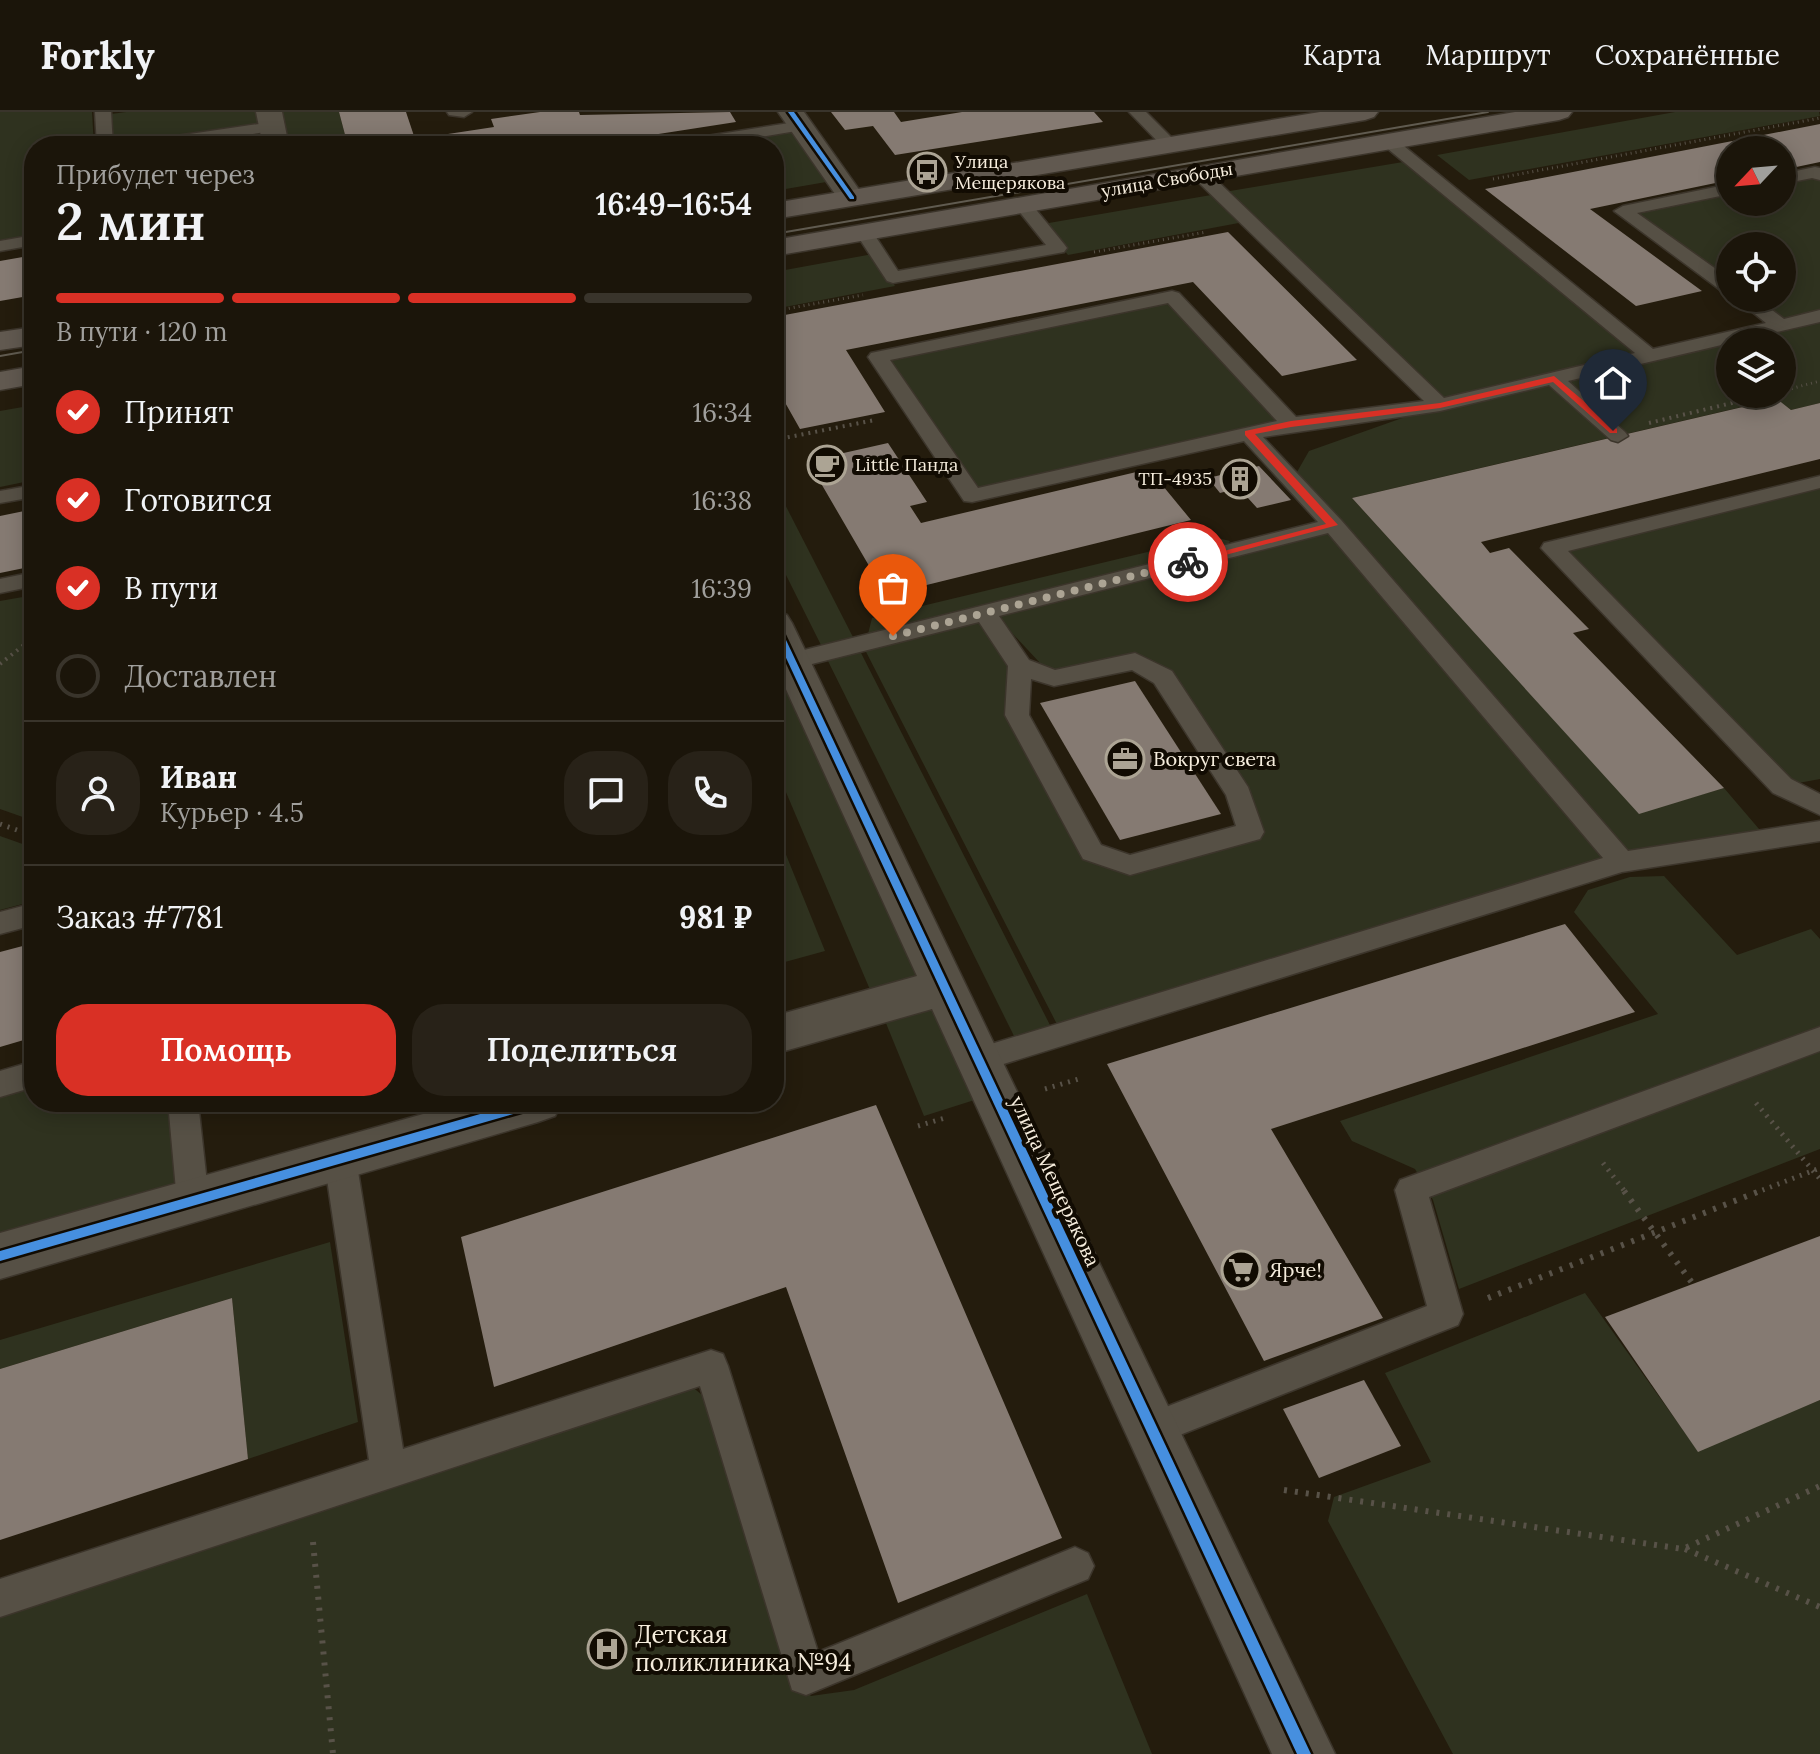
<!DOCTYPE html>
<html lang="ru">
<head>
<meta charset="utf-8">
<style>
  :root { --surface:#1b150a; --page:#282218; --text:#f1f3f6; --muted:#a09f9c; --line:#39342b; --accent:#d93025 }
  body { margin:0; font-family:Lora,serif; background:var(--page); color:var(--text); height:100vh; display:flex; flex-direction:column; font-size:30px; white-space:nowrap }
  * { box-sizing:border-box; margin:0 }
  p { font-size:26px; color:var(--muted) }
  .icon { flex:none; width:44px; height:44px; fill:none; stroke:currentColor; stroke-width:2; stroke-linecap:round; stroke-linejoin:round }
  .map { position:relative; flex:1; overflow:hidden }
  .panel { position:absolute; left:24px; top:24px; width:760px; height:976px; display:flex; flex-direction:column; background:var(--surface); border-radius:32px; box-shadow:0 4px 20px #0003,0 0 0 2px var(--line) }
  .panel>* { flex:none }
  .needle { width:52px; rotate:244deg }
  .buttons { position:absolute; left:1716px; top:24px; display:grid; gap:16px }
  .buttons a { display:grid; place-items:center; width:80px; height:80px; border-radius:50%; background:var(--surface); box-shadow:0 4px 20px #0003,0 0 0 2px var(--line); font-size:40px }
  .pin { position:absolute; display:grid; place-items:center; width:68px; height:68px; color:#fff; margin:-82px -34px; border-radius:50% 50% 50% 0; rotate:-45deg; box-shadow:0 0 8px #0007 }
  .pin .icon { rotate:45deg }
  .courier { position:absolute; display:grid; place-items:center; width:80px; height:80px; margin:-40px; border:6px solid #d93025; border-radius:50%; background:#fff; color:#222; box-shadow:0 2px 10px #0007 }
  .summary em { font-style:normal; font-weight:600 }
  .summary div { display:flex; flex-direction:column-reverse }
  .summary { display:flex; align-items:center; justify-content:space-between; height:136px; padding:0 32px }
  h1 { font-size:52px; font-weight:600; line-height:60px }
  .bar { display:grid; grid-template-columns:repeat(4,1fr); gap:12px 8px; align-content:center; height:96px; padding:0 32px }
  .bar i { height:10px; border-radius:6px; background:var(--line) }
  .bar .active { background:var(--accent) }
  .bar p { grid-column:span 4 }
  .line { display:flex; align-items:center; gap:20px; padding:0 32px; border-top:2px solid var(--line) }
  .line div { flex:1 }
  .round { display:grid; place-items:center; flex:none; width:84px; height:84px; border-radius:32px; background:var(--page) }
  ol { padding:0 32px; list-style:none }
  li { display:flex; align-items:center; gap:24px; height:88px }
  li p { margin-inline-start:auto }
  li .icon { padding:8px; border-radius:50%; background:var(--accent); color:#fff; stroke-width:4 }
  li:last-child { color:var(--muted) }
  li i { width:44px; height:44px; border:4px solid var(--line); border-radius:50% }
  .button { display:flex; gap:16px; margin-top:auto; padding:16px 32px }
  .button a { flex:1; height:92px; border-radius:32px; background:var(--accent); color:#fff; font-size:32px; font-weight:600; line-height:92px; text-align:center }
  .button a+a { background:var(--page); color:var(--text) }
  header { display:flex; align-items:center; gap:48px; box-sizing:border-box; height:112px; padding:0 40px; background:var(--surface); border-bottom:2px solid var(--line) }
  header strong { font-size:38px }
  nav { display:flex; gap:44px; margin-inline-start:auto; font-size:28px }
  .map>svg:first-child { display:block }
  .green { fill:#2f321f; fill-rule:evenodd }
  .building { fill:#857a72 }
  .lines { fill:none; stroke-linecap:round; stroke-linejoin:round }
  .lane-casing { stroke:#3c352b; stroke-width:3 }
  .street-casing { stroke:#3c352b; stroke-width:3 }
  .secondary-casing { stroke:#3c352b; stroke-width:3 }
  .path-far3 { stroke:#585248; stroke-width:3; stroke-dasharray:1 4; stroke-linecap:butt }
  .path-far2 { stroke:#585248; stroke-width:4; stroke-dasharray:2 5; stroke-linecap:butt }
  .path-far1 { stroke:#585248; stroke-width:5; stroke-dasharray:2 6; stroke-linecap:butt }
  .path { stroke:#585248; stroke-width:6; stroke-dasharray:3 8; stroke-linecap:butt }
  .lane { fill:#565045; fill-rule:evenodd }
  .street { fill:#565045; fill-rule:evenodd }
  .secondary { fill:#615950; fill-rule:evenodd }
  .tram { stroke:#605b50; stroke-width:2 }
  .cycleway-casing { stroke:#110b02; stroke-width:5 }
  .cycleway { fill:#468fdf; fill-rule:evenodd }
  .route { fill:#d93025 }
  .done { stroke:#aca494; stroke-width:8; stroke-dasharray:0 14.4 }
  .labels { text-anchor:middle; stroke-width:8; stroke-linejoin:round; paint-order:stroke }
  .far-poi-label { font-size:18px; fill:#f6eddd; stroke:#110b02; text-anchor:start }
  .far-street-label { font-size:18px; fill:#f6eddd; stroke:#110b02 }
  .poi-label { font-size:20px; fill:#f6eddd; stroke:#110b02; text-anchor:start }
  .street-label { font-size:20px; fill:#f6eddd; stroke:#110b02 }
  .near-poi-label { font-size:24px; fill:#f6eddd; stroke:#110b02; text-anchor:start }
</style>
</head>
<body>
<header>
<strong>Forkly</strong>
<nav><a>Карта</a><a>Маршрут</a><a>Сохранённые</a></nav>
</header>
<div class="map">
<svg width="1820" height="1642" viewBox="0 0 1820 1642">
  <rect width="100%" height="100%" fill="#241c0d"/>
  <g class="green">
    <path d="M0 0H92L94 34H34V123L0 128Z"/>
    <path d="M126 0H258L261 14 114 34 111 2Z"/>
    <path d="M275 0H339L348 34H283Z"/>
    <path d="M1675 0H1819L1820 4 1469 68 1437 43Z"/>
    <path d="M797 18 832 69 774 79V34H696Z"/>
    <path d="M1409 49 1651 245 1820 210V291L1791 298 1776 287 1352 386 1639 701 1724 676 1765 724 1622 750 1063 924 862 532 985 501 1020 554 1017 603 1092 740 1130 753 1250 720 1163 565 1135 549 1054 566 1011 520 996 498 1332 412 1297 360 1309 339 1439 293 1224 80ZM1730 230H1782V282H1730Z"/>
    <path d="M1820 65V198L1783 207 1755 186H1782V134H1730V168L1637 102 1730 83V90H1782V72Z"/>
    <path d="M1217 82 1244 110 1068 143 1043 112Z"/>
    <path d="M873 142 895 174 774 197V160Z"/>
    <path d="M1169 190 1278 309 976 377 890 249Z"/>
    <path d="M34 293V368L0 375V299Z"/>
    <path d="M1820 370V667L1782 674 1552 436Z"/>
    <path d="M774 371 855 529 822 535 774 439Z"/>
    <path d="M1201 422 1230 429 1225 436 867 526 872 506 1185 431Z"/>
    <path d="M34 483V709L0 697V489Z"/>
    <path d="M774 527 934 870 874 887 774 652Z"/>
    <path d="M859 537 1053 919 1016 928 826 545Z"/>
    <path d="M774 713 825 839 774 853Z"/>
    <path d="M0 724 34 736V789L0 798Z"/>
    <path d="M1664 764 1737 843 1811 817 1820 827V1037L1459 1177 1433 1088 1415 1057 1352 1029 1340 1009 1658 902 1574 800 1588 778 1630 765Z"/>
    <path d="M939 883 984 985 924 1004 881 899Z"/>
    <path d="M34 962V990H183L193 1089 0 1143V972Z"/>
    <path d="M330 1130 358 1310 248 1347 232 1186 0 1257V1228Z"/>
    <path d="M1585 1181 1698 1339 1820 1288V1642H1453L1328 1409 1334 1385 1431 1350 1385 1261Z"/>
    <path d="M690 1273 708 1288 785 1553 811 1584 854 1578 1087 1482 1152 1642H0V1501Z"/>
  </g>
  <g class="building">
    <path d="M339 0H406L415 27 494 15 491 7 540 0H579L580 3 730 0 736 10 581 34H348Z"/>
    <path d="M831 0H894L901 10 962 0H1094L1103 10 895 43 873 14 845 18Z"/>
    <path d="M1820 12V50L1782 58V38H1730V68L1590 97 1702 179 1636 194 1485 77Z"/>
    <path d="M1228 120 1357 248 1282 264 1193 170 846 238 885 300 800 317 774 271V205Z"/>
    <path d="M34 143V183L0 189V149Z"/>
    <path d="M1777 287 1791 298 1820 291V347L1481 430 1490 441 1509 436 1589 517 1573 521 1724 676 1639 702 1352 386Z"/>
    <path d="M888 331 927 390 910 394 921 411 1149 357 1191 408 886 483 808 349Z"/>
    <path d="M1259 354 1291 388 1257 396 1239 376 1220 381 1208 366Z"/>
    <path d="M34 397V454L0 461V404Z"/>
    <path d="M1135 569 1221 702 1120 728 1040 591Z"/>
    <path d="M1565 812 1635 900 1271 1017 1383 1206 1264 1249 1107 952Z"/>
    <path d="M34 831V925L0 935V840Z"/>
    <path d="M876 993 1062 1426 898 1491 786 1175 494 1275 461 1125Z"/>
    <path d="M1820 1124V1288L1698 1340 1605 1205Z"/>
    <path d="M232 1186 248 1347 0 1428V1257Z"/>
    <path d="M1364 1268 1401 1334 1319 1366 1283 1297Z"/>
  </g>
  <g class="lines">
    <defs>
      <g id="lane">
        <path d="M95 0H111L113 34H97Z"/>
        <path d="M447 0H472L464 5 449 3Z"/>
        <path d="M1129 0H1146L1176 30 1178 33 1176 36H1164Z"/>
        <path d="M802 9 808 11V17L706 34H667L675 29Z"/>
        <path d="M272 10 278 12V18L176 34H134L142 29Z"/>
        <path d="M1388 24 1394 26 1653 237 1766 211 1735 186H1756L1784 207 1820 198V210L1568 269 1625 320 1628 324 1618 330 1611 328 1549 273 1440 299 1263 325 1341 408 1628 739 1820 709V729L1622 760 978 960 967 957 963 948 967 939 978 936 1603 746 1328 421 999 504 1029 548 1055 558 1135 541 1172 559 1248 675 1264 720 1260 727 1130 763 1083 747 1005 603 1008 554 979 510 792 557 784 555 780 549 784 543 792 541 1318 410 1244 329 972 390 964 389 868 245 871 241 1172 179 1179 181 1296 305 1424 289 1194 66 1192 62 1194 58H1206L1444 286 1635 241 1382 32 1380 29ZM1168 191 1277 309 978 376 890 248ZM1132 558 1154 571 1226 683 1236 714 1130 743 1101 733 1029 603 1031 567 1054 574Z"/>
        <path d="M1815 55 1820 56V68L1812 66 1782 72V62Z"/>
        <path d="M1730 72V82L1637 101 1730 167V182L1723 180 1614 99 1623 94Z"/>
        <path d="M1023 88 1029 89 1064 132 1067 136 1064 140 893 171 887 169 855 120 864 115 870 116 898 159 1046 133 1014 93Z"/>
        <path d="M34 123V133L0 139V129Z"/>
        <path d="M1820 364V376L1568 439 1791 667 1820 682V703L1773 681 1541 436 1544 431Z"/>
        <path d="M34 373V385L0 391V379Z"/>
        <path d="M34 460V474L0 481V467Z"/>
        <path d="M34 791V813L0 822V800Z"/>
        <path d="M1820 915V939L1429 1085 1463 1202 1458 1213 1152 1334 1140 1329 1134 1317 1140 1305 1427 1194 1395 1078 1400 1068Z"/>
        <path d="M34 949V975L0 985V959Z"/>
        <path d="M168 990H198L209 1089 204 1099 193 1103 182 1099 177 1089Z"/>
        <path d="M340 1033 351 1037 356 1047 403 1337 711 1238 723 1242 728 1254 818 1540 1075 1435 1088 1441 1094 1454 1088 1467 806 1583 792 1578 700 1274 0 1505V1467L369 1348 324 1047 329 1037Z"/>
      </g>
      <g id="street">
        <path d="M256 0H282L289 34H263Z"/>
        <path d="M778 0H804L865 86 862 92H842Z"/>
        <path d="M774 499 787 503 792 511 1335 1642H1272L932 897 774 942V904L917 864 774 551Z"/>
        <path d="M466 990H562L555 1004 538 1010 0 1167V1121Z"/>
      </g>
      <g id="secondary">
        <path d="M1320 0H1378L1374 5 1365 8 774 107V91Z"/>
        <path d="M1515 0H1572L1568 5 1559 8 774 144V128Z"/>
        <path d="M34 215V233L0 238V220Z"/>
        <path d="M34 254V272L0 278V260Z"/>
      </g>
    </defs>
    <use href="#lane" class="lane-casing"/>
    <use href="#street" class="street-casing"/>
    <use href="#secondary" class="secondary-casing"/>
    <g class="path-far3">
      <path d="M1493 67 1820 6"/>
      <path d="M1094 140 1206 120"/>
      <path d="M774 199 863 183"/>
      <path d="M1782 279 1820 269"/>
    </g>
    <g class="path-far2">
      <path d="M1649 311 1769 282"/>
      <path d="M774 328 875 308"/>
      <path d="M0 552 34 525"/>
    </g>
    <g class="path-far1">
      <path d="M0 712 34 724"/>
      <path d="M1045 977 1082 966"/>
      <path d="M1756 991 1820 1067"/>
      <path d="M918 1014 948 1005"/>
      <path d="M1603 1051 1626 1081"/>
      <path d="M1755 1081 1820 1056"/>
    </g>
    <g class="path">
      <path d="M1624 1079 1693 1172"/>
      <path d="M1488 1186 1760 1079"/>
      <path d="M1284 1378 1683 1437 1820 1374"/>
      <path d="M313 1430 333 1642"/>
      <path d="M1685 1437 1820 1495"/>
    </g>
    <use href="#lane" class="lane"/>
    <use href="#street" class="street"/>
    <use href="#secondary" class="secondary"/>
    <g class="tram">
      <path d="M774 122 1488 0"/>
      <path d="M0 244 34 238"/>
    </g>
    <defs>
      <g id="cycleway">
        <path d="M788 0H794L854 85V87H850Z"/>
        <path d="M774 508 778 511 1311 1642H1297L774 520Z"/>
        <path d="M522 990H543L542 993 538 995 0 1149V1139Z"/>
      </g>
    </defs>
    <use href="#cycleway" class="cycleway-casing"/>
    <use href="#cycleway" class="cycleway"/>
  </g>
  <path class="route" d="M1554 264 1617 317V321H1610L1553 270 1440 296 1291 315 1255 322 1338 413 1188 453 1182 450 1326 412 1245 323V319L1291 309 1440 291Z"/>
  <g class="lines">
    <path class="done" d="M893 524 1188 450"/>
  </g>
  <defs>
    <symbol id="bus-ring" viewBox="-11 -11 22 22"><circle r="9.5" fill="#110b02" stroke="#aca494" stroke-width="1.5"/><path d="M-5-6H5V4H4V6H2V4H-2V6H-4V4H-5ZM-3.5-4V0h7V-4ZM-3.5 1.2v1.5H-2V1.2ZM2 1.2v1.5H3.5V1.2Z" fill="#aca494"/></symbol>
    <symbol id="cafe-ring" viewBox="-11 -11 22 22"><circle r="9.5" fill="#110b02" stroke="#aca494" stroke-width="1.5"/><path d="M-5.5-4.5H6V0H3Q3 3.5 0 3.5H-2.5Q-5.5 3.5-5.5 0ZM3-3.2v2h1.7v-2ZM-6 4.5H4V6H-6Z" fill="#aca494"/></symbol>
    <symbol id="building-ring" viewBox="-11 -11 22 22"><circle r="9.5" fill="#110b02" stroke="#aca494" stroke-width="1.5"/><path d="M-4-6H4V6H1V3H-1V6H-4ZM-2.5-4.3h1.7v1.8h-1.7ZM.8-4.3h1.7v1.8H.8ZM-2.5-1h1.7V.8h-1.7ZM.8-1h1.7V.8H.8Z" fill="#aca494"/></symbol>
    <symbol id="office-ring" viewBox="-11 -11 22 22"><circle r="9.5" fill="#110b02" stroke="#aca494" stroke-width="1.5"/><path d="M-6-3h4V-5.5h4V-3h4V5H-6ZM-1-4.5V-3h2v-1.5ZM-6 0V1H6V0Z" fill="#aca494"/></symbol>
    <symbol id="supermarket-ring" viewBox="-11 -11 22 22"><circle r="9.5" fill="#110b02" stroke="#aca494" stroke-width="1.5"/><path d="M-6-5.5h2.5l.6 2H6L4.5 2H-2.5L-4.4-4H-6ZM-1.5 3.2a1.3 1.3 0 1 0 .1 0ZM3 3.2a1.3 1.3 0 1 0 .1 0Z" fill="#aca494"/></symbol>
    <symbol id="hospital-ring" viewBox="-11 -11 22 22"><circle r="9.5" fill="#110b02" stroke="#aca494" stroke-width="1.5"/><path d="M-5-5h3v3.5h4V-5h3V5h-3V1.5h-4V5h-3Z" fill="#aca494"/></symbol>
  </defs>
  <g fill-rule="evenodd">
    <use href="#bus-ring" x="905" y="38" width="44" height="44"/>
    <use href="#cafe-ring" x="805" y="331" width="44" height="44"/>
    <use href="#building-ring" x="1218" y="345" width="44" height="44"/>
    <use href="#office-ring" x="1103" y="625" width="44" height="44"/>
    <use href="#supermarket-ring" x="1219" y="1136" width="44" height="44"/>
    <use href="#hospital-ring" x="585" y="1515" width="44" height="44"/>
  </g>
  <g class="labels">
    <g class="far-poi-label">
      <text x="955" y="56">Улица<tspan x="955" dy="21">Мещерякова</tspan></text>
      <text x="855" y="359">Little Панда</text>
      <text x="1212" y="373" text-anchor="end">ТП-4935</text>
    </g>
    <g class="far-street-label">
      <text transform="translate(1167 68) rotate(-10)" y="6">улица Свободы</text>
    </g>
    <g class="poi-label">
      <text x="1153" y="654">Вокруг света</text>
      <text x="1269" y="1165">Ярче!</text>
    </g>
    <g class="street-label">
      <text transform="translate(1055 1069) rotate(65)" y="7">улица Мещерякова</text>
    </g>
    <g class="near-poi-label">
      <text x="635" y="1531">Детская<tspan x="635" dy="28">поликлиника №94</tspan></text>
    </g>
  </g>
</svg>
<div class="buttons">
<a><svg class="needle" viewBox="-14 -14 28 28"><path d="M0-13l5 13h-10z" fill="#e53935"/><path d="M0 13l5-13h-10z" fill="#a09f9c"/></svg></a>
<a><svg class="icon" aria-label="locate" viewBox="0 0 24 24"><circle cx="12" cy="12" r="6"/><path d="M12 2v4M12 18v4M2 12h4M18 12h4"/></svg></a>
<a><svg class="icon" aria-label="layers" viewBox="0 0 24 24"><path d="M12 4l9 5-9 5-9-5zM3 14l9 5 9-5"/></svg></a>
</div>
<div class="pin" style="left:893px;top:524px;background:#ea580c"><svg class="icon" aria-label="bag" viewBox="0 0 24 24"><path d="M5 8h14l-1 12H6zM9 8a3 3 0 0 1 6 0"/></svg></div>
<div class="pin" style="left:1613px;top:319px;background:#1f2937"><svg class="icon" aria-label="home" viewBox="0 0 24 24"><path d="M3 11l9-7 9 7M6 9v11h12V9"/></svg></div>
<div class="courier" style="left:1188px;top:450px"><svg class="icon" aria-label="bike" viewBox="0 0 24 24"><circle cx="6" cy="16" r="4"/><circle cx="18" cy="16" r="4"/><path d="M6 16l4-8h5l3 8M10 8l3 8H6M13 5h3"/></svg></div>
<section class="panel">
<div class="summary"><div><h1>2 мин</h1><p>Прибудет через</p></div><em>16:49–16:54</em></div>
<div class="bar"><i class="active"></i><i class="active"></i><i class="active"></i><i></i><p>В пути · 120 m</p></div>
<ol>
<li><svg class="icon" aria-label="check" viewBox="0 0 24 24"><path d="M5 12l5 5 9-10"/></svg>Принят<p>16:34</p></li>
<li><svg class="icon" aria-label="check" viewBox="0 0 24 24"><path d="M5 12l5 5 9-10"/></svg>Готовится<p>16:38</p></li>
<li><svg class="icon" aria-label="check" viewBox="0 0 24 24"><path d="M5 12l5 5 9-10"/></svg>В пути<p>16:39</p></li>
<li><i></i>Доставлен</li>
</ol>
<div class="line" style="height:144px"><a class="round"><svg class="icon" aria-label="person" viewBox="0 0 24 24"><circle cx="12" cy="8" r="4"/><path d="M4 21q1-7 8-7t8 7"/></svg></a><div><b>Иван</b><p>Курьер · 4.5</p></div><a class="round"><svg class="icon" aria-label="chat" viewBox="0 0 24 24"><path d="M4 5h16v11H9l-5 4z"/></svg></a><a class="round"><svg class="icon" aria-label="phone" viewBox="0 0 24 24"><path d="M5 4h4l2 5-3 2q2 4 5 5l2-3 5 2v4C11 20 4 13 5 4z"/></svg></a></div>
<div class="line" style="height:104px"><div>Заказ #7781</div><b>981 ₽</b></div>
<div class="button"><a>Помощь</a><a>Поделиться</a></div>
</section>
</div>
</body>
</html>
